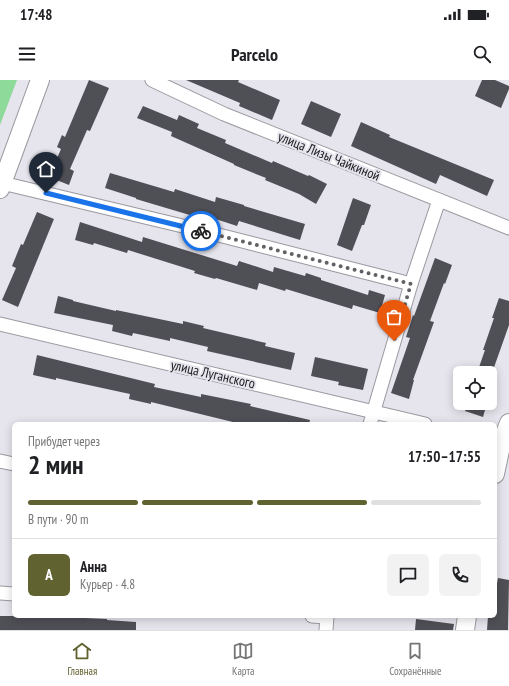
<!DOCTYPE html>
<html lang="ru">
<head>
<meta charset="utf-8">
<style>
  :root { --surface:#fff; --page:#f2f2f2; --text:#202124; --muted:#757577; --line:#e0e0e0; --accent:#60622f }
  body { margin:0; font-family:"PT Sans Narrow",sans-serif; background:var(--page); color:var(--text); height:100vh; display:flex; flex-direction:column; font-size:15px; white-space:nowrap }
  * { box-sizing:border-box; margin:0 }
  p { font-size:13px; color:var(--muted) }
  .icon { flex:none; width:22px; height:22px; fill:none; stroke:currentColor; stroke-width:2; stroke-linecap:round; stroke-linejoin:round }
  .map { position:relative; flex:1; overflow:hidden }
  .side { position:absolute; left:12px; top:342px; width:485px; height:196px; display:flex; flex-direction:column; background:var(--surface); border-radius:6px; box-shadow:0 2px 10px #0003 }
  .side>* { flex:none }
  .buttons { position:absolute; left:453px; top:286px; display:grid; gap:8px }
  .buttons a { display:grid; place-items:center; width:44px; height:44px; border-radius:6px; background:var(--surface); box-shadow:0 2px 10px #0003; font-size:20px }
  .pin { position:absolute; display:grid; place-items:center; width:34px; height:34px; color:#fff; margin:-41px -17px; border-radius:50% 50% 50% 0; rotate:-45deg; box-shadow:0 0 4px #0007 }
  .pin .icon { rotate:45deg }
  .courier { position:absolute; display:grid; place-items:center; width:40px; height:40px; margin:-20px; border:3px solid #1a73e8; border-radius:50%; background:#fff; color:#222; box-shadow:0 1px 5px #0007 }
  .head em { font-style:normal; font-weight:800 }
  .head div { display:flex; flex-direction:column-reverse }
  .head { display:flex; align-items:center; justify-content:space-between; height:68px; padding:0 16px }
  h1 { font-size:26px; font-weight:800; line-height:30px }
  .bar { display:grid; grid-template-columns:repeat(4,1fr); gap:6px 4px; align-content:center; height:48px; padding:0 16px }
  .bar i { height:5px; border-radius:3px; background:var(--line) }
  .bar .current { background:var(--accent) }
  .bar p { grid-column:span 4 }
  .line { display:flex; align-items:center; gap:10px; padding:0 16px; border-top:1px solid var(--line) }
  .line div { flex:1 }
  .round { display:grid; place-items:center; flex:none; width:42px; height:42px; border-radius:6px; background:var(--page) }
  .status { display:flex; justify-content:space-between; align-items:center; height:28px; padding:0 20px; background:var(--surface); direction:ltr }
  .status svg { height:11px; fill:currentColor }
  header { display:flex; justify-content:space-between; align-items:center; height:52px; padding:0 16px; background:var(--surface); font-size:18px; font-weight:800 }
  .dock { display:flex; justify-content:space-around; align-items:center; height:56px; border-top:1px solid var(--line); background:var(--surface); font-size:11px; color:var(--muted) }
  .dock a { display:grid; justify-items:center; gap:2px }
  .dock .current { color:var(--accent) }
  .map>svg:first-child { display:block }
  .green { fill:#8eda9a }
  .building { fill:#4f4f56 }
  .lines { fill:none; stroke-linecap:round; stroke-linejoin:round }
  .street-casing { stroke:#9b99a0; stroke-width:15 }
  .secondary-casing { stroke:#9b99a0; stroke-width:20 }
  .street { stroke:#fff; stroke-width:13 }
  .secondary { stroke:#fff; stroke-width:18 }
  .done { stroke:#626165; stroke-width:4; stroke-dasharray:0 7.2 }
  .route { stroke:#1a73e8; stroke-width:5 }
  .labels { text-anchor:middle; stroke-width:4; stroke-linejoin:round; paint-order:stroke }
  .street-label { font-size:14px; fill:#1b1b1d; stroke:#e6e4ec }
</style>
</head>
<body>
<div class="status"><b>17:48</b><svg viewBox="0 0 49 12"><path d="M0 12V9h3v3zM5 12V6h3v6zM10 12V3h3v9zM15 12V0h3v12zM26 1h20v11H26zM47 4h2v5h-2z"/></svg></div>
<header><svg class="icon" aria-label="menu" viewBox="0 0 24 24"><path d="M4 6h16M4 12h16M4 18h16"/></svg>Parcelo<svg class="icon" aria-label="search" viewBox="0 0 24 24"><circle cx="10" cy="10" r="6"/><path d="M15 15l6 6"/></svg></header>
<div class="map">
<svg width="509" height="550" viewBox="0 0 509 550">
  <rect width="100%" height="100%" fill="#e6e4ec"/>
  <path class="green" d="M0 0H17L0 45Z"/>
  <g class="building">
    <path d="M89 0 109 8 90 51 87 50 70 89 74 91 69 105 49 97 61 69 57 67 62 55 65 57Z"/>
    <path d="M186 0H239L238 2 280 20 272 40 239 26 240 23Z"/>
    <path d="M482 0H495L509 6V9L501 28 475 16Z"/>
    <path d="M311 21 341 34 331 57 301 44Z"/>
    <path d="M143 26 177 40 179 35 199 44 197 48 226 60 225 63 272 83 273 81 308 96 309 95 327 104 316 124 299 114 265 100 266 98 234 85V84L171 56 172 52 137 38Z"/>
    <path d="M361 42 390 55 389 57 494 100 487 116 440 95 436 104 351 66Z"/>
    <path d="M110 93 174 112 175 109 215 122 216 117 244 125V126L305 144 300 160 239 141 237 146 194 132 193 136 136 119V118L105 108Z"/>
    <path d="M353 118 371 125 364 145H362L352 171 337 165Z"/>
    <path d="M37 132 54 139 18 227 2 220 16 188 12 186 21 164 23 165Z"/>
    <path d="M80 142 142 162 143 157 237 186 239 181 273 192 274 187 305 196 306 193 321 198V200L368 215 369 210 385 215 380 233 353 225 352 229 286 209 285 211 259 203 257 210 216 198 215 199 194 193 195 191 128 170 127 173 94 163 93 165 75 160Z"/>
    <path d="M435 178 452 185 445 204 444 203 430 241 434 242 413 300H414L409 319 391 313 410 258 406 257 413 235 414 236Z"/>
    <path d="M58 216 73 220V221L116 231V230L183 244V241L204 246 203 248 266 263 265 266 295 273 291 290 207 271 208 267 170 258V261L133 253 132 256 112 251 113 245 54 233Z"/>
    <path d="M499 218 509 221V245L492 293H477L485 270H483L494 238H492Z"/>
    <path d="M37 275 155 304 154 307 201 317V314L251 324 250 326 310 340 309 344H241L151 322V324L129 319 130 314 56 298V300L33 295Z"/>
    <path d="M315 277 368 289 363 310 338 305 339 302 311 296Z"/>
    <path d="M468 323H487L483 337 465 331Z"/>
    <path d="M498 498 509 500 508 550H487L488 536H495V514Z"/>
    <path d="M0 536H43L107 539V540L136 542V550H0Z"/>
    <path d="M416 539 454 544 453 550H415Z"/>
  </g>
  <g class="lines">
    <defs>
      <g id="street">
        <path d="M152 0 224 34 509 148"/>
        <path d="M2 103 191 148 411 204"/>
        <path d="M0 244 425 344"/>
        <path d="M370 344 411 204 439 120"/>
        <path d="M0 381 14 384"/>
        <path d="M0 513 14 514"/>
        <path d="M312 536 327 537"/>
        <path d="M326 550 327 536"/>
      </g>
      <g id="secondary">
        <path d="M0 109 40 0"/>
        <path d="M495 394 502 361 509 343"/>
        <path d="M465 550 467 536"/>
      </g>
    </defs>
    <use href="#street" class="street-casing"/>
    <use href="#secondary" class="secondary-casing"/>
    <use href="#street" class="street"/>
    <use href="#secondary" class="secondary"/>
  </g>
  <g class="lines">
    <path class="done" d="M201 151 411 204 394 261"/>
    <path class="route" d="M46 113 201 151"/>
  </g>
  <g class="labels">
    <g class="street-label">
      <text transform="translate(329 76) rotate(22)" y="5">улица Лизы Чайкиной</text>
      <text transform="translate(213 294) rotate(13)" y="5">улица Луганского</text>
    </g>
  </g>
</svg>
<div class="buttons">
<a><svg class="icon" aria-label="locate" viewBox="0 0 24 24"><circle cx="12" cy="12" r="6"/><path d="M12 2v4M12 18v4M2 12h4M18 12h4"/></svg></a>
</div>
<div class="pin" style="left:394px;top:261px;background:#ea580c"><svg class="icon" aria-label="bag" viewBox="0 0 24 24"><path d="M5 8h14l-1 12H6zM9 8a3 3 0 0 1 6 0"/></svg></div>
<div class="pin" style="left:46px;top:113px;background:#1f2937"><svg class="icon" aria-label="home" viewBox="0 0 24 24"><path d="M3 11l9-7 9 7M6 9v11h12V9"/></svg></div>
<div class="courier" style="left:201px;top:151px"><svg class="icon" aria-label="bike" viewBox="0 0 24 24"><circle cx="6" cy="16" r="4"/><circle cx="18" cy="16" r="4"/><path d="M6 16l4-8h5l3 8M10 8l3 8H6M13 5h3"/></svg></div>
<section class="side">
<div class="head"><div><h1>2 мин</h1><p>Прибудет через</p></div><em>17:50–17:55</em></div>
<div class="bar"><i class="current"></i><i class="current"></i><i class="current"></i><i></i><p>В пути · 90 m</p></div>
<div class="line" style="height:72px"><b class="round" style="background:var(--accent);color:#fff">А</b><div><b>Анна</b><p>Курьер · 4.8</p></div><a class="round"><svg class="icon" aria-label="chat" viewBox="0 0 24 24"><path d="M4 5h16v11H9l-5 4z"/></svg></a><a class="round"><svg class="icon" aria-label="phone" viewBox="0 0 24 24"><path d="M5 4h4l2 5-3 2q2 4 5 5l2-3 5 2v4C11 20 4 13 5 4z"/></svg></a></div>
</section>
</div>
<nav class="dock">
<a class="current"><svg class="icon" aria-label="home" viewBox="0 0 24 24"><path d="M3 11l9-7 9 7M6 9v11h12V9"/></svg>Главная</a>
<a><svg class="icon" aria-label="map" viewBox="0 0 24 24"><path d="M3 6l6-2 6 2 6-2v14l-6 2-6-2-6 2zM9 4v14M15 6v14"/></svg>Карта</a>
<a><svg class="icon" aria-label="saved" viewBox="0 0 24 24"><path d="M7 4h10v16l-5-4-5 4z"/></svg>Сохранённые</a>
</nav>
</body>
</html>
